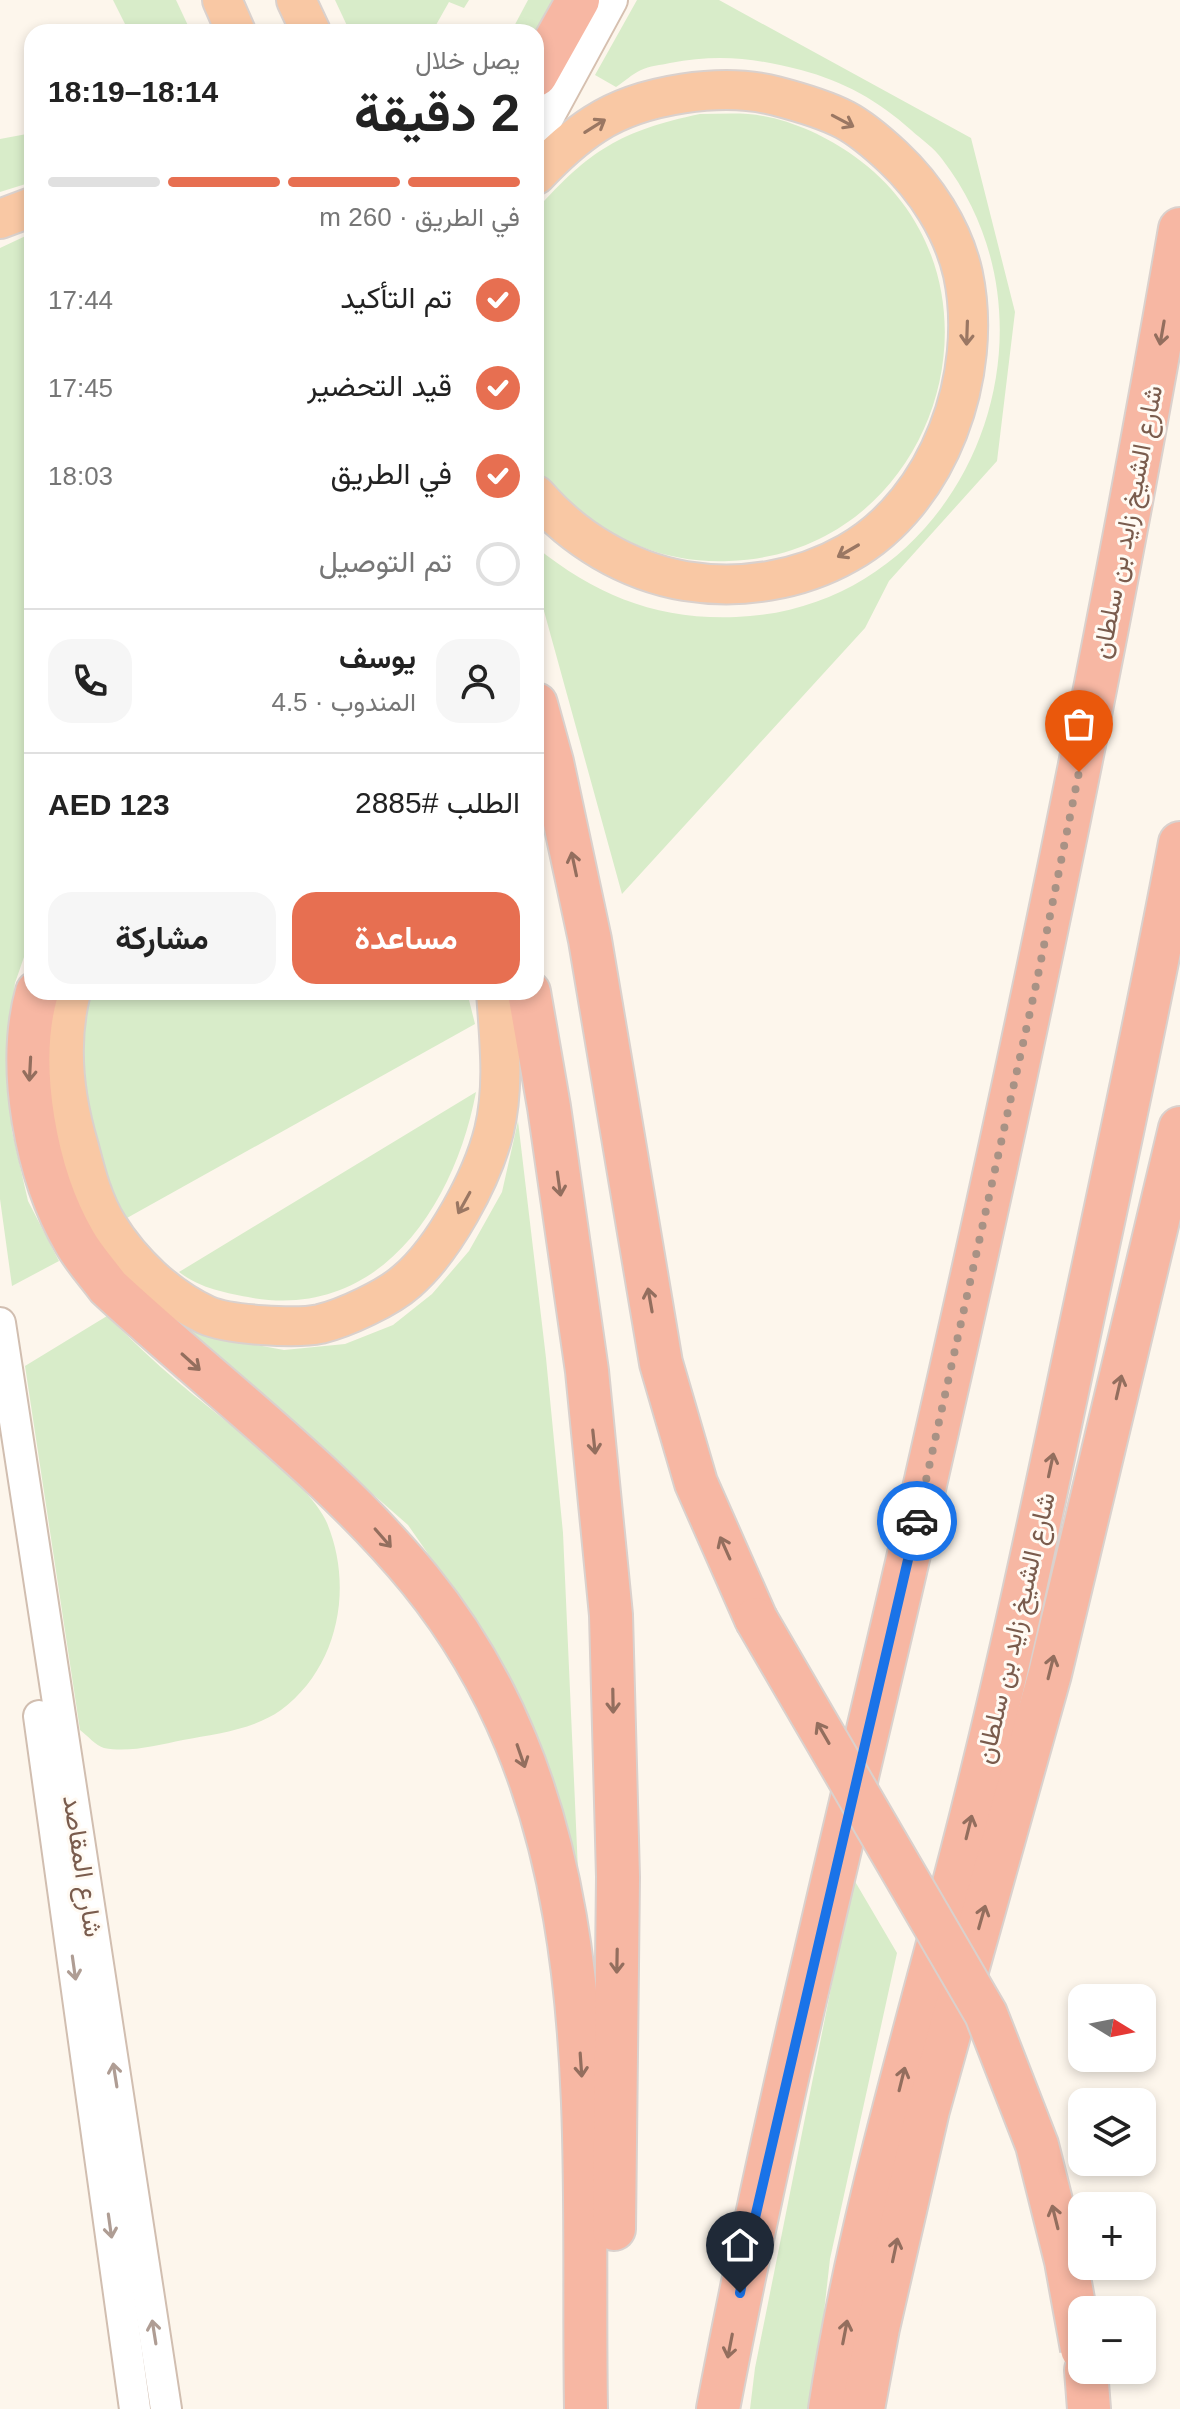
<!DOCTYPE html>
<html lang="ar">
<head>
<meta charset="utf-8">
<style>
  :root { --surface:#fff; --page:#f6f6f6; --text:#222; --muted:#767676; --line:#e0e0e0; --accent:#e76f51 }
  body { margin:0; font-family:Helvetica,Vazirmatn,sans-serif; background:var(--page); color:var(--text); direction:rtl; height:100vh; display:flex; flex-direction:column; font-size:30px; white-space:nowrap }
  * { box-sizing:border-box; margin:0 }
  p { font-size:26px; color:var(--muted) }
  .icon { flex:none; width:44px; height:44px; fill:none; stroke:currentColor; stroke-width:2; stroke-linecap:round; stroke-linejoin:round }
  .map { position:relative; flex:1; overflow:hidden; direction:ltr }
  .panel { position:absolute; left:24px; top:24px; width:520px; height:976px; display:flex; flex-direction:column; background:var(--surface); border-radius:24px; box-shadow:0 4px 12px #0003; direction:rtl }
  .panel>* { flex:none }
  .needle { width:52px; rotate:100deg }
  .buttons { position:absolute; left:1068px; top:1984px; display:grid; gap:16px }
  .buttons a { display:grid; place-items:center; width:88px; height:88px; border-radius:16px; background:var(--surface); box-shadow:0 4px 12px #0003; font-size:40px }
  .pin { position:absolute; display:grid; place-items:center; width:68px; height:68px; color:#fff; margin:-82px -34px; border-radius:50% 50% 50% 0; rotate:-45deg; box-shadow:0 0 8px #0007 }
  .pin .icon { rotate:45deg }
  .courier { position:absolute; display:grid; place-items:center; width:80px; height:80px; margin:-40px; border:6px solid #1a73e8; border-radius:50%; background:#fff; color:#222; box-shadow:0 2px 10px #0007 }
  .overview em { font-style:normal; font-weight:700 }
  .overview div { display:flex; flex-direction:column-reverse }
  .overview { display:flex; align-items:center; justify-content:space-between; height:136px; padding:0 24px }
  h1 { font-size:52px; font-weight:700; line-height:60px }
  .bar { display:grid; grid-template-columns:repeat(4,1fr); gap:12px 8px; align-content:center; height:96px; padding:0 24px }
  .bar i { height:10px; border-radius:6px; background:var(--line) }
  .bar .active { background:var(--accent) }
  .bar p { grid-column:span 4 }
  .line { display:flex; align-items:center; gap:20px; padding:0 24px; border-top:2px solid var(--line) }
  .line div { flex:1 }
  .round { display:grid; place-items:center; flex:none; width:84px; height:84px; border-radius:24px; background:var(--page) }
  ol { padding:0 24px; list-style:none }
  li { display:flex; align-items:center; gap:24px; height:88px }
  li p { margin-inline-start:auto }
  li .icon { padding:8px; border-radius:50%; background:var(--accent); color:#fff; stroke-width:4 }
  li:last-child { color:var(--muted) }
  li i { width:44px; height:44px; border:4px solid var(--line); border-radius:50% }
  .primary-button { display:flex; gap:16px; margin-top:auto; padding:16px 24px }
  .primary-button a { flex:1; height:92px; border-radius:24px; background:var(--accent); color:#fff; font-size:32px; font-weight:700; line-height:92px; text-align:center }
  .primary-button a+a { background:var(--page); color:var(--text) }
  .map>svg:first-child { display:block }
  .green { fill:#d8ecc9 }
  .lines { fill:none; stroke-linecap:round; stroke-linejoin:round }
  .tertiary-casing { stroke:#d1beb0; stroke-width:34 }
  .secondary-casing { stroke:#d6c0b0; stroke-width:36 }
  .trunk-casing { stroke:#dad1cd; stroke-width:42 }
  .motorway-casing { stroke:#dad1cd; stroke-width:46 }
  .tertiary { stroke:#fff; stroke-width:30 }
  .secondary { stroke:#fff; stroke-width:32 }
  .trunk { stroke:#f9c8a4; stroke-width:38 }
  .motorway { stroke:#f7b7a3; stroke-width:42 }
  .motorway-bridge-casing { stroke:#dad1cd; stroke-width:46; stroke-linecap:butt }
  .motorway-bridge { stroke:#f7b7a3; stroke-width:42 }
  .oneway { stroke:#9a7763 }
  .oneway2 { stroke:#936e5e }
  .oneway3 { stroke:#af9d94 }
  .done { stroke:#a89285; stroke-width:8; stroke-dasharray:0 14.4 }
  .route { stroke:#1a73e8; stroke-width:10 }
  .labels { text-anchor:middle; stroke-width:6; stroke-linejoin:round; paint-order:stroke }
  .street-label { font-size:26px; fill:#7a5c4d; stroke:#fffaf3 }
</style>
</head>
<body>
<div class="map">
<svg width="1180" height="2409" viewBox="0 0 1180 2409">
  <rect width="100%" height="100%" fill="#fdf6ec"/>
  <g class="green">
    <path d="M113 0H176L191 32H129Z"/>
    <path d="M335 0H469L464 8 449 2 432 32H350Z"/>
    <path d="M528 0H553L536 32H511Z"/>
    <path d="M637 0H719L971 138 1015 312 997 461 889 581 865 628 622 894 536 582V547C597 596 657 620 736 617 962 609 1077 334 942 159 934 148 921 139 911 130 879 101 843 81 801 70 755 58 718 54 670 63 661 65 649 66 641 70 632 74 624 82 616 87L595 75Z"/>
    <path d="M700 114C716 114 733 113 748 114 785 117 825 135 854 156 1024 277 940 554 729 561 646 564 589 527 536 467V210C590 150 620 131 700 114Z"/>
    <path d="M32 133V182L0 192V139Z"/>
    <path d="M32 233V934L15 983 6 1058 12 1131 28 1201 59 1261 12 1286 0 1199V248Z"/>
    <path d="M85 992H467L475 1024 118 1223 82 1131V1000Z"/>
    <path d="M476 1092C455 1203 382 1319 253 1298 227 1293 201 1289 179 1272Z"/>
    <path d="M518 1121 546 1358 563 1533 579 1893 544 1775 481 1630 408 1525 150 1299 214 1337 284 1350 345 1344 393 1325 432 1294 469 1251 502 1192Z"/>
    <path d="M107 1316C130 1338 153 1361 178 1382 215 1414 310 1482 327 1523 354 1588 338 1668 281 1710 253 1730 215 1734 183 1740 158 1745 129 1753 104 1748 96 1746 87 1735 80 1730L25 1366Z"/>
    <path d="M853 1878 897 1953 830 2259 813 2409H750L755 2368Z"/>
  </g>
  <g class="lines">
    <defs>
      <g id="tertiary">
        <path d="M0 1323 166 2409"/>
        <path d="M39 1716 135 2409"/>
      </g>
      <path id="secondary" d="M536 138 611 0"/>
      <g id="trunk">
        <path d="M222 0 236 32"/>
        <path d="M296 0 311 32"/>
        <path d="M536 175C554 156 573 138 595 124 641 94 723 82 776 96 799 102 824 109 845 120 862 129 878 143 893 157 925 187 953 229 963 274 984 374 940 501 848 553 799 581 740 590 685 581 627 571 574 539 536 495"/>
        <path d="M0 219 32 207"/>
        <path d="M71 992C58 1043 64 1097 79 1147 86 1174 93 1202 108 1226 131 1263 167 1297 206 1315 228 1325 296 1329 320 1324 345 1318 388 1298 407 1281 444 1249 482 1179 494 1131 505 1085 499 1038 496 992"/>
      </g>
      <g id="motorway">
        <path d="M536 75 578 0"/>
        <path d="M536 704 552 762 590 940 661 1363 696 1483 756 1619"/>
        <path d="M37 992C16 1067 36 1175 75 1242 84 1258 97 1272 108 1287 210 1382 332 1472 420 1580 613 1818 581 2124 586 2409"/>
        <path d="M529 992 549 1107 587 1371 611 1615 618 1877 614 2229"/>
        <path d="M1086 2370 1089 2409"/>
        <path d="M718 2409C777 2097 856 1789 926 1480 1021 1065 1108 648 1180 229"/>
        <path d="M830 2409C860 2210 921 2016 970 1821 1012 1656 1046 1491 1081 1325 1115 1165 1150 1004 1180 843"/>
        <path d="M863 2409 878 2328 928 2110 1050 1674 1180 1128"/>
      </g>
    </defs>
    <use href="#tertiary" class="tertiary-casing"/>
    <use href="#secondary" class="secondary-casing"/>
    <use href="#trunk" class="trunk-casing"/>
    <use href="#motorway" class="motorway-casing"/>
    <use href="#tertiary" class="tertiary"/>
    <use href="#secondary" class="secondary"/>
    <use href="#trunk" class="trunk"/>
    <use href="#motorway" class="motorway"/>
    <defs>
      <path id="motorway-bridge" d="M756 1619 986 2014 1037 2145 1066 2261 1082 2349"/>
    </defs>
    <use href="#motorway-bridge" class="motorway-bridge-casing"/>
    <use href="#motorway-bridge" class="motorway-bridge"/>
  </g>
  <defs><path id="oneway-shaft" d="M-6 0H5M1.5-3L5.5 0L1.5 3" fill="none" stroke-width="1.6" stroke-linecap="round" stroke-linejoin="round" transform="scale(2)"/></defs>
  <g class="oneway">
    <use href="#oneway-shaft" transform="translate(843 121) rotate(28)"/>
    <use href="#oneway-shaft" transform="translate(595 126) rotate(-32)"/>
    <use href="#oneway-shaft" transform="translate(967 333) rotate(92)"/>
    <use href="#oneway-shaft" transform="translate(848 551) rotate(150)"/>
    <use href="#oneway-shaft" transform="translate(464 1203) rotate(119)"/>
  </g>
  <g class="oneway2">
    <use href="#oneway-shaft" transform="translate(1162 333) rotate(100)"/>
    <use href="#oneway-shaft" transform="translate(574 864) rotate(-102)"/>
    <use href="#oneway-shaft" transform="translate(30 1069) rotate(93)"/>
    <use href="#oneway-shaft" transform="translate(559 1184) rotate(82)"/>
    <use href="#oneway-shaft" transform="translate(650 1300) rotate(-100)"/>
    <use href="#oneway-shaft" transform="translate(191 1362) rotate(42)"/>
    <use href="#oneway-shaft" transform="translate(1119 1387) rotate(-77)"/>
    <use href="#oneway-shaft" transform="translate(594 1442) rotate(84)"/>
    <use href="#oneway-shaft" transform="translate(1051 1465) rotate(-78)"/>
    <use href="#oneway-shaft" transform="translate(383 1538) rotate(49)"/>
    <use href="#oneway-shaft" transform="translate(725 1548) rotate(-114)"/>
    <use href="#oneway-shaft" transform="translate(1051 1667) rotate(-76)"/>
    <use href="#oneway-shaft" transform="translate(613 1701) rotate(89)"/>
    <use href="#oneway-shaft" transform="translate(823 1733) rotate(-120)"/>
    <use href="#oneway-shaft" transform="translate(521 1756) rotate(71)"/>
    <use href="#oneway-shaft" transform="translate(969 1827) rotate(-76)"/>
    <use href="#oneway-shaft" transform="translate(982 1917) rotate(-74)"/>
    <use href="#oneway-shaft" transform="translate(617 1961) rotate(91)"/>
    <use href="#oneway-shaft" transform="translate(581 2065) rotate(86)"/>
    <use href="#oneway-shaft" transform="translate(902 2079) rotate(-76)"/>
    <use href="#oneway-shaft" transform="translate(1055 2217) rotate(-104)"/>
    <use href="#oneway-shaft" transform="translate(895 2250) rotate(-78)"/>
    <use href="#oneway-shaft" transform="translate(845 2332) rotate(-79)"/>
    <use href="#oneway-shaft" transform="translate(730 2346) rotate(101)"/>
  </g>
  <g class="oneway3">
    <use href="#oneway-shaft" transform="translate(74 1968) rotate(82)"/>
    <use href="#oneway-shaft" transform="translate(115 2075) rotate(-99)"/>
    <use href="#oneway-shaft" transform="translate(110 2226) rotate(82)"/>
    <use href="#oneway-shaft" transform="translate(154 2332) rotate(-99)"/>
  </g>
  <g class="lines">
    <path class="done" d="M917 1521 1036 985 1079 772"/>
    <path class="route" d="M740 2293 751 2235 917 1521"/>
  </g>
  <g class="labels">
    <g class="street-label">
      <text transform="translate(1127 522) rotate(-79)" y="9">شارع الشيخ زايد بن سلطان</text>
      <text transform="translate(1015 1628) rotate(-77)" y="9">شارع الشيخ زايد بن سلطان</text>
      <text transform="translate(83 1866) rotate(81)" y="9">شارع المقاصد</text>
    </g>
  </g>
</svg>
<div class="buttons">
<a><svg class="needle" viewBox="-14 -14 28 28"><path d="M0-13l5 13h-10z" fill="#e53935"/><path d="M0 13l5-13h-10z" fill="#767676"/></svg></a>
<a><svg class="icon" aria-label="layers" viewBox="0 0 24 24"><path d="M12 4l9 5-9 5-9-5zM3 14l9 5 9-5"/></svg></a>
<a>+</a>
<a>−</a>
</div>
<div class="pin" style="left:1079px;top:772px;background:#ea580c"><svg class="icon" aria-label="bag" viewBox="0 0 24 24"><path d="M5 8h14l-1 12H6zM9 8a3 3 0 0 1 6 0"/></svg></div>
<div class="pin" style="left:740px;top:2293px;background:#1f2937"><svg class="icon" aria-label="home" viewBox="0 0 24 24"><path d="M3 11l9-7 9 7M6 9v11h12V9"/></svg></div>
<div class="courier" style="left:917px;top:1521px"><svg class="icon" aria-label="car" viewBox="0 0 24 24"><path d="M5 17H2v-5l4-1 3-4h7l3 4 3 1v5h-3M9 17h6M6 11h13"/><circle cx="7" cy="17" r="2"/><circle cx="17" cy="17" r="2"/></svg></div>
<section class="panel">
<div class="overview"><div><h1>2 دقيقة</h1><p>يصل خلال</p></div><em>18:14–18:19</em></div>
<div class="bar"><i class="active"></i><i class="active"></i><i class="active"></i><i></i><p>في الطريق · 260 m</p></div>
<ol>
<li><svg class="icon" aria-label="check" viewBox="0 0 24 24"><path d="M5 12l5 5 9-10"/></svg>تم التأكيد<p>17:44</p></li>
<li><svg class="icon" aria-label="check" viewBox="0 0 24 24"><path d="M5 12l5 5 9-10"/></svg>قيد التحضير<p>17:45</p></li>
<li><svg class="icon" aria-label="check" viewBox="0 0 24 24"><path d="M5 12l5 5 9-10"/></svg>في الطريق<p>18:03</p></li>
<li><i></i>تم التوصيل</li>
</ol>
<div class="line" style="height:144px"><a class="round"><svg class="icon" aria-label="person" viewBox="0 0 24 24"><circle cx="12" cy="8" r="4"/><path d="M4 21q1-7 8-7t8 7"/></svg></a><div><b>يوسف</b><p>المندوب · 4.5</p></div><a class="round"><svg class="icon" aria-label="phone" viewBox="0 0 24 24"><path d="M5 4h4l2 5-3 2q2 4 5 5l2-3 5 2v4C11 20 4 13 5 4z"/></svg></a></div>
<div class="line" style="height:104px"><div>الطلب #2885</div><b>AED 123</b></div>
<div class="primary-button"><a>مساعدة</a><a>مشاركة</a></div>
</section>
</div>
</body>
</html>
